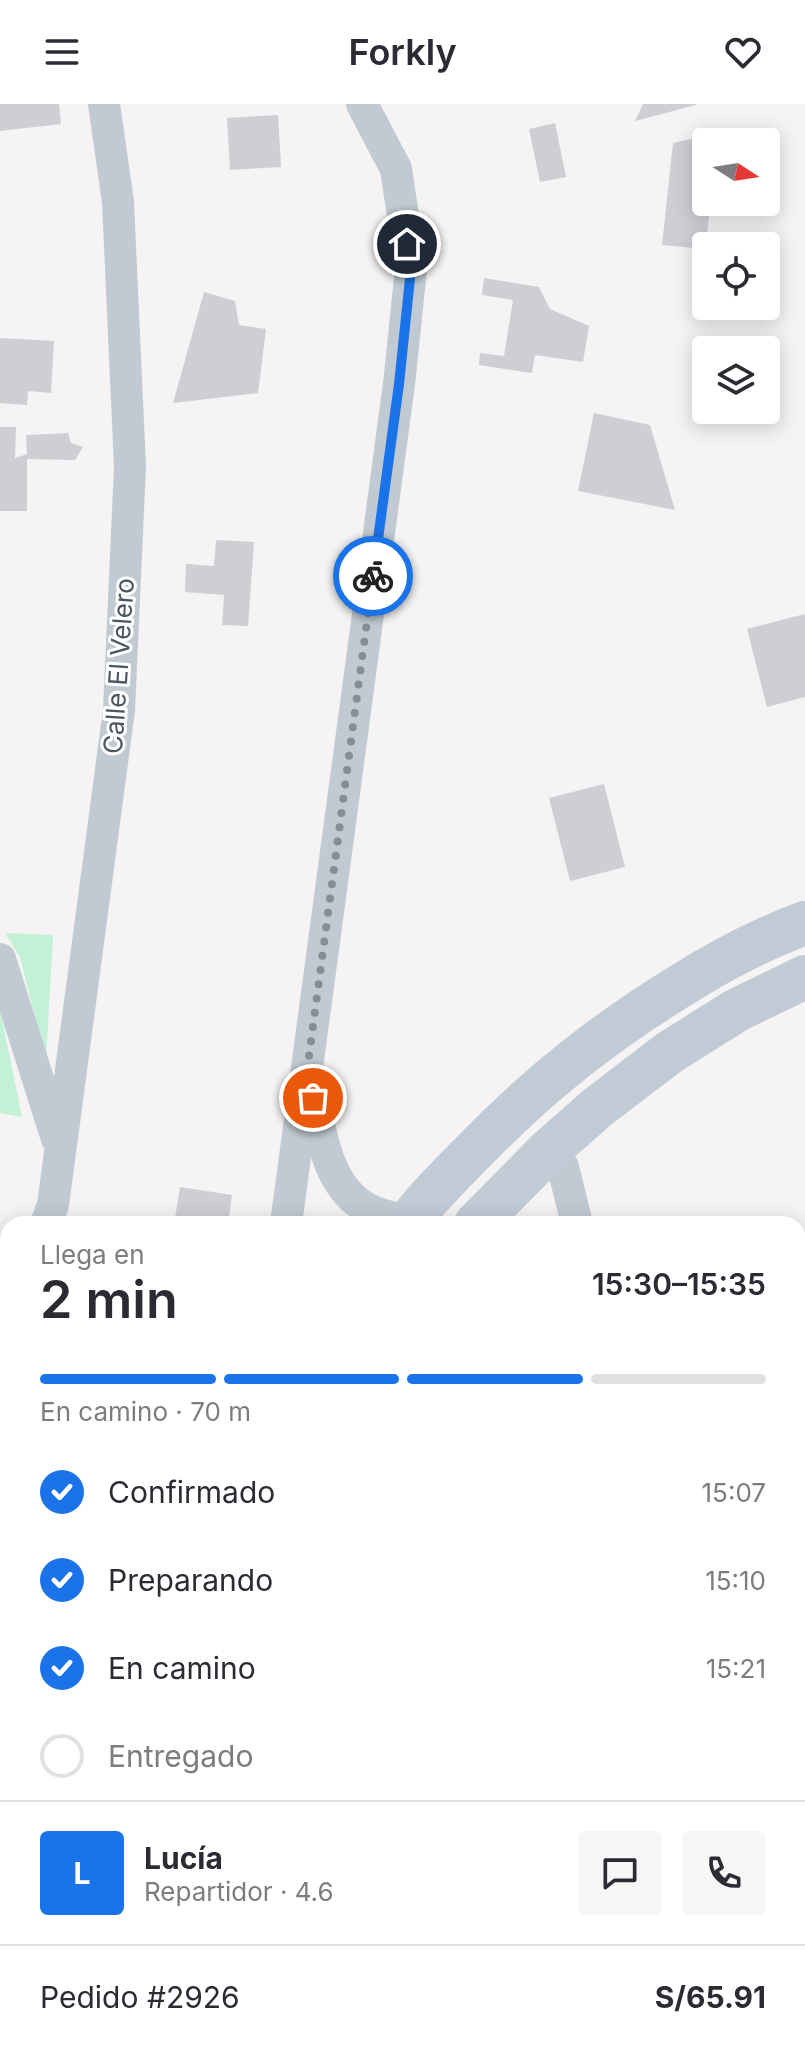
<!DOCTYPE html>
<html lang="es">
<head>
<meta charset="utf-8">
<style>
  :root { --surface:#fff; --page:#f7f7f7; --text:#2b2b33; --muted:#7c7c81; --line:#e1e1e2; --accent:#1a73e8 }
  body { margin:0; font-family:Inter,sans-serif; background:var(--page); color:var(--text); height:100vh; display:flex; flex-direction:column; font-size:30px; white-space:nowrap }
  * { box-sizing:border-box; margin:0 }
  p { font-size:26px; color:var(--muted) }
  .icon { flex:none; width:44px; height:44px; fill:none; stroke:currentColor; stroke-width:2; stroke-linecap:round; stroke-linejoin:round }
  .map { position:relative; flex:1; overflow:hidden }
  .sheet { position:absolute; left:0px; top:1112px; width:806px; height:850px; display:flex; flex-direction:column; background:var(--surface); border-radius:24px 24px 0 0; box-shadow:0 4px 20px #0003 }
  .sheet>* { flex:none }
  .needle { width:52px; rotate:102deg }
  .buttons { position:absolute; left:692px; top:24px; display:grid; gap:16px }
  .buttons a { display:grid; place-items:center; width:88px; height:88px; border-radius:8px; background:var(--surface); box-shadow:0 4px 20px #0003; font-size:40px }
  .pin { position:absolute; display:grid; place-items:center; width:68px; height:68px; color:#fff; margin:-34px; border:4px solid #fff; border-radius:50%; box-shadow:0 2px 8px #0007 }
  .courier { position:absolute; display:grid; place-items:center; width:80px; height:80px; margin:-40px; border:6px solid #1a73e8; border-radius:50%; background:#fff; color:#222; box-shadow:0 2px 10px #0007 }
  .head em { font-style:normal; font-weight:600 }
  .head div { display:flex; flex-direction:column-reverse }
  .head { display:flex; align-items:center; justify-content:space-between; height:136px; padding:0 40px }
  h1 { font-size:52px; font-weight:600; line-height:60px }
  .bar { display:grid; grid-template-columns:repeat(4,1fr); gap:12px 8px; align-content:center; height:96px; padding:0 40px }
  .bar i { height:10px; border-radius:6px; background:var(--line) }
  .bar .active { background:var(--accent) }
  .bar p { grid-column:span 4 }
  .line { display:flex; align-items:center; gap:20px; padding:0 40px; border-top:2px solid var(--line) }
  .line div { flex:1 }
  .round { display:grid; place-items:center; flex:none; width:84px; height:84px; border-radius:8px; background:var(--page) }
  ol { padding:0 40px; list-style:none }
  li { display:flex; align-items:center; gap:24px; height:88px }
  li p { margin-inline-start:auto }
  li .icon { padding:8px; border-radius:50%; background:var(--accent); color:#fff; stroke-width:4 }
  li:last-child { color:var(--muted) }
  li i { width:44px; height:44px; border:4px solid var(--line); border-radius:50% }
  header { display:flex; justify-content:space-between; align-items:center; height:104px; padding:0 40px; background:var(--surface); font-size:36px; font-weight:600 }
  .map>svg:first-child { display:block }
  .green { fill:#c3f1d5 }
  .building { fill:#cdcfd5 }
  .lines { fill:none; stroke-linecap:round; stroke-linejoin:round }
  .street { stroke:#c1cad2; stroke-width:32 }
  .secondary { stroke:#c1cbd6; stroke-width:44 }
  .done { stroke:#868d94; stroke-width:8; stroke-dasharray:0 14.4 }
  .route { stroke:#1a73e8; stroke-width:10 }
  .labels { text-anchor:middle; stroke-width:6; stroke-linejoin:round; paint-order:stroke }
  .street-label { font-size:26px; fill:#4a5661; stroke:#fff }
</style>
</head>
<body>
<header><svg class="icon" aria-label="menu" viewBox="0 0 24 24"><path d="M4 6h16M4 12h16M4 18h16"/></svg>Forkly<svg class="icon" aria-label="heart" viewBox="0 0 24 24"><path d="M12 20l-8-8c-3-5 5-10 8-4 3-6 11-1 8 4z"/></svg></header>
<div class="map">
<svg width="805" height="1961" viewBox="0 0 805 1961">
  <rect width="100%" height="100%" fill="#f5f3f3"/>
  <g class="green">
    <path d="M5 829 53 831 46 956 20 853Z"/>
    <path d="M0 905 22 1013 0 1009Z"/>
  </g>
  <g class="building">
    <path d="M0 0H59L61 20 0 27Z"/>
    <path d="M643 0H696V1L635 17Z"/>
    <path d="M278 11 281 63 230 66 227 14Z"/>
    <path d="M555 19 566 73 540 78 529 25Z"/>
    <path d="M717 29 716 38H706V98H710L706 145 662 141 673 39Z"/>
    <path d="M484 174 539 183 550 205 589 222 583 258 535 251 532 269 479 261 480 249 504 252 513 196 482 191Z"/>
    <path d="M204 188 235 197 239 221 266 225 258 289 173 299Z"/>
    <path d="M0 234 54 237 51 289 28 287 27 301 0 299Z"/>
    <path d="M594 309 650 321 675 406 578 387Z"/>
    <path d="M0 323H16L15 354 27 350 26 331 68 329 71 339 83 343 75 356 27 355V407H0Z"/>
    <path d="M216 436 254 438 248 522 222 521 224 491 185 488 186 460 214 462Z"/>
    <path d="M805 510V593L767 603 747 525Z"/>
    <path d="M604 680 625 763 570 777 549 694Z"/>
    <path d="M180 1083 232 1091 228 1120H174Z"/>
    <path d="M0 1891 8 1893V1930L0 1929Z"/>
  </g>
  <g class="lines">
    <g class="street">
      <path d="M0 855 57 1035"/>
      <path d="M311 985C321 1027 326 1083 368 1105 381 1112 395 1114 410 1117"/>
      <path d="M548 1047 563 1063 577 1120"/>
      <path d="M46 1120 53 1101 119 606 130 363 118 98 104 0"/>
      <path d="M286 1120 399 280 411 165 396 65 362 0"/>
      <path d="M0 1211 8 1199"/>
      <path d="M798 1758 805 1757"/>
      <path d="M788 1954 789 1961"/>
      <path d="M659 1961 660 1954"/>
    </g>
    <g class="secondary">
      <path d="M407 1120C428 1093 453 1068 477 1044 540 979 604 929 680 882 720 857 761 835 805 819"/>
      <path d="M476 1120 548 1047 598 1003 670 948 737 906 805 873"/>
      <path d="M149 1961 150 1954"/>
      <path d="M197 1961 198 1954"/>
    </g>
  </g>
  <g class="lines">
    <path class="done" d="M313 994 307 967 373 472"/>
    <path class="route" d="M373 472 399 280 411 165 407 140"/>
  </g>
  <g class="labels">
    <g class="street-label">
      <text transform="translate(119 562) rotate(-86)" y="9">Calle El Velero</text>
    </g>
  </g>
</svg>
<div class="buttons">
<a><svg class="needle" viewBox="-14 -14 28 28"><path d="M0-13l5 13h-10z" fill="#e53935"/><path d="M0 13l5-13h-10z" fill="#7c7c81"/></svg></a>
<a><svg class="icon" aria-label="locate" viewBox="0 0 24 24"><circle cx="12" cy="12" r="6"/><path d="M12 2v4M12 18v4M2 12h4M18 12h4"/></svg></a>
<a><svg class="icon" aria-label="layers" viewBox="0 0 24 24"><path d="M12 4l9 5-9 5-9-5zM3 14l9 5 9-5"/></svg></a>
</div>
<div class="pin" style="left:313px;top:994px;background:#ea580c"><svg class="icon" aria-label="bag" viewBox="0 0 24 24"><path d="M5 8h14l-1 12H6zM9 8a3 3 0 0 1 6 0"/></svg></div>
<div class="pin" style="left:407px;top:140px;background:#1f2937"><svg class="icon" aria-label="home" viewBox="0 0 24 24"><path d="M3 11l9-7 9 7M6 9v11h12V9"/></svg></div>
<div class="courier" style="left:373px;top:472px"><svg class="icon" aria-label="bike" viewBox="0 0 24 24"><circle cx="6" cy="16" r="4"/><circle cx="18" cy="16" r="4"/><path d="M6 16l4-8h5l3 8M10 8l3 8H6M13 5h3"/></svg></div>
<section class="sheet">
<div class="head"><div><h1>2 min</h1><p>Llega en</p></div><em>15:30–15:35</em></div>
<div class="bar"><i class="active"></i><i class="active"></i><i class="active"></i><i></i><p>En camino · 70 m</p></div>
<ol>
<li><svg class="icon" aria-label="check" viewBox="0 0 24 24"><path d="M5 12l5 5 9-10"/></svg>Confirmado<p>15:07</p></li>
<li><svg class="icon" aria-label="check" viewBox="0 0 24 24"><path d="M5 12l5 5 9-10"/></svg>Preparando<p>15:10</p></li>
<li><svg class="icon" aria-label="check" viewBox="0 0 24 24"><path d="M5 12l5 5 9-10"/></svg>En camino<p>15:21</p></li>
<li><i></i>Entregado</li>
</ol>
<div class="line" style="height:144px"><b class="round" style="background:var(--accent);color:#fff">L</b><div><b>Lucía</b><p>Repartidor · 4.6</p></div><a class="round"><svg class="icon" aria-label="chat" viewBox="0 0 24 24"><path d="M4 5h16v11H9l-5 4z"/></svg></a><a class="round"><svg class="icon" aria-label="phone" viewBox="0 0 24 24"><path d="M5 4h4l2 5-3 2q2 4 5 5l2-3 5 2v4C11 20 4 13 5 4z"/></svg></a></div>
<div class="line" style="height:104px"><div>Pedido #2926</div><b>S/65.91</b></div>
</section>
</div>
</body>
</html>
